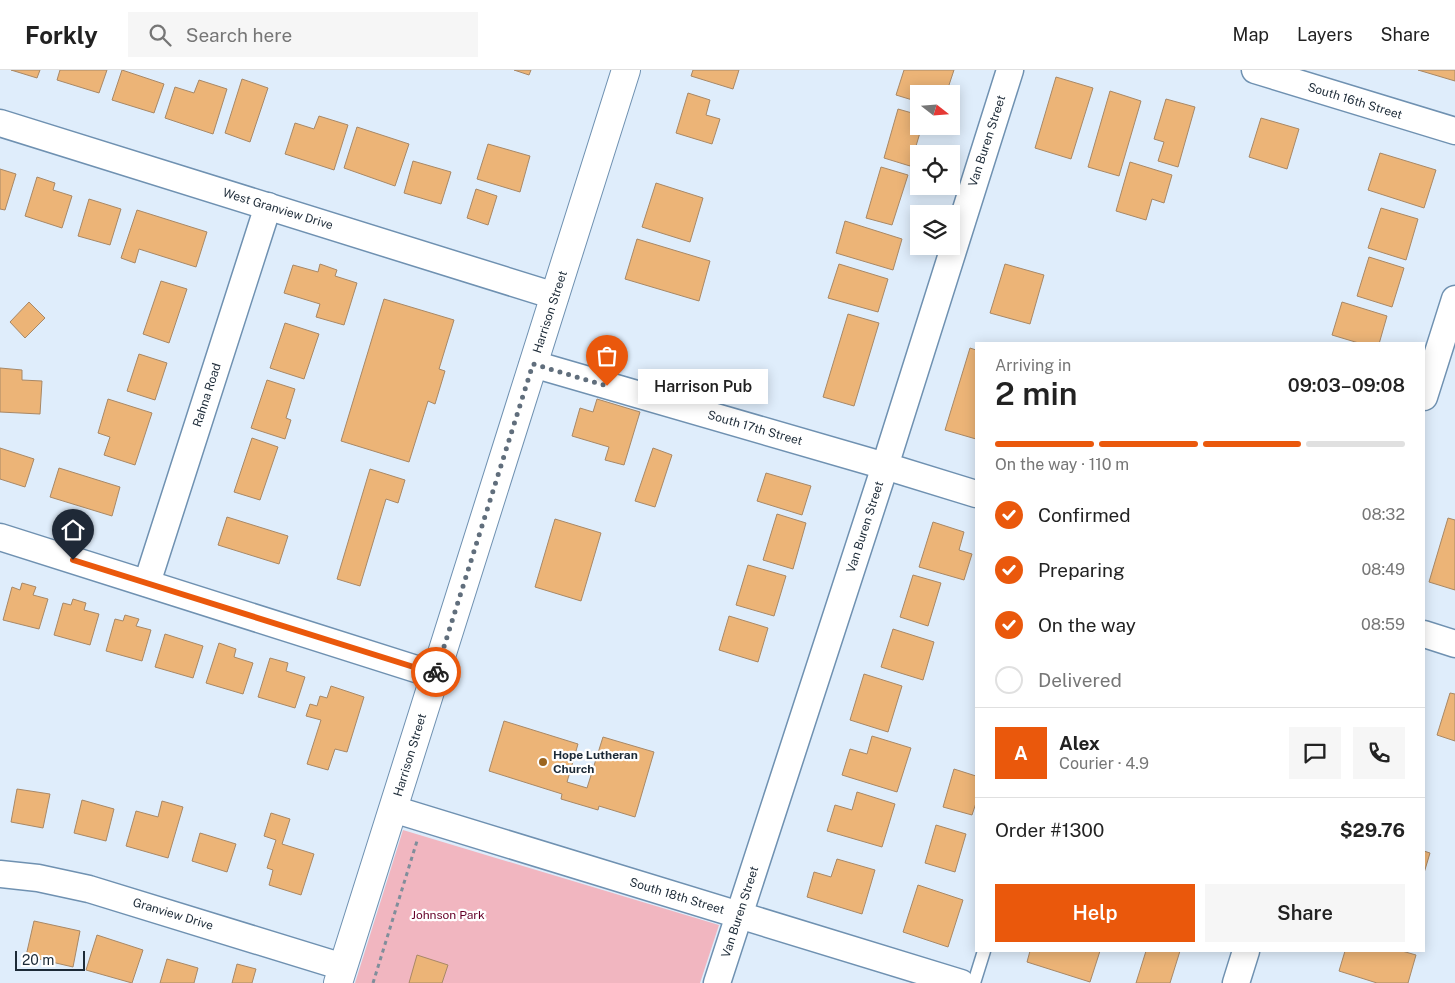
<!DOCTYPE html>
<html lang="en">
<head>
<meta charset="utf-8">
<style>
  :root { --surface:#fff; --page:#f6f6f6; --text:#222; --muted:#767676; --line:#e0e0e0; --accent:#ea580c }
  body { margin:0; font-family:"Public Sans",sans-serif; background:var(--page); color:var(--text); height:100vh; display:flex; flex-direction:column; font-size:19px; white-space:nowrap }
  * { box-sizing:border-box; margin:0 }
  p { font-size:16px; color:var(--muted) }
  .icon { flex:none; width:28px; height:28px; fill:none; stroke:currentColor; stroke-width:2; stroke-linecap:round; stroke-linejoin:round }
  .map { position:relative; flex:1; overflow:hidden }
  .sheet { position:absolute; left:975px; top:272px; width:450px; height:610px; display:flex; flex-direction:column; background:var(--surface); border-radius:0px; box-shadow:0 2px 12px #0003 }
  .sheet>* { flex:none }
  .needle { width:32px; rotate:107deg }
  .tools { position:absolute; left:910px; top:15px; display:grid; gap:10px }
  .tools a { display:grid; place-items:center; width:50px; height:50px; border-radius:0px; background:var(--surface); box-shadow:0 2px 12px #0003; font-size:25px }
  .scale { position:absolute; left:15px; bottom:12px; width:70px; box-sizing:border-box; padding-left:5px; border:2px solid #1c2a37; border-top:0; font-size:14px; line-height:18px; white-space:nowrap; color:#1c2a37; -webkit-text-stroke:4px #fff; paint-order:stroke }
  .pin { position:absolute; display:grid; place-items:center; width:42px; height:42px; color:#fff; margin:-51px -21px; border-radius:50% 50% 50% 0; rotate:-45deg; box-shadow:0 0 5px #0007 }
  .pin .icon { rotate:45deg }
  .courier { position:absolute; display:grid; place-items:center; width:50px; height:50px; margin:-25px; border:4px solid #ea580c; border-radius:50%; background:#fff; color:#222; box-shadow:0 1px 6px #0007 }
  .bubble { position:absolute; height:35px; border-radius:0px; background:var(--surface); box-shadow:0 2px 12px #0003; font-size:16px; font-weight:600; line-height:35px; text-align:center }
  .overview em { font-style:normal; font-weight:600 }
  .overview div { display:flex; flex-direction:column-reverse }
  .overview { display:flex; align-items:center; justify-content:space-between; height:85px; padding:0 20px }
  h1 { font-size:32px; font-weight:600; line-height:38px }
  .bar { display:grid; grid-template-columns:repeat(4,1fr); gap:8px 5px; align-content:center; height:60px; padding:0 20px }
  .bar i { height:6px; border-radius:4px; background:var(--line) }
  .bar .current { background:var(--accent) }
  .bar p { grid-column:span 4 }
  .line { display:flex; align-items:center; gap:12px; padding:0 20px; border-top:1px solid var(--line) }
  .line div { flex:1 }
  .round { display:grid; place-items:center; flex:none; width:52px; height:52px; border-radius:0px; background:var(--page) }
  ol { padding:0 20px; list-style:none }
  li { display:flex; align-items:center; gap:15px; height:55px }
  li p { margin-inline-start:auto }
  li .icon { padding:5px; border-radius:50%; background:var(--accent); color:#fff; stroke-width:4 }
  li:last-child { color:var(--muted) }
  li i { width:28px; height:28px; border:2px solid var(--line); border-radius:50% }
  .primary-button { display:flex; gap:10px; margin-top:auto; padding:10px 20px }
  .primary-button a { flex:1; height:58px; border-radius:0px; background:var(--accent); color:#fff; font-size:20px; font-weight:600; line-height:58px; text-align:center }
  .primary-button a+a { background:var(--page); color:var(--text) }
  header { display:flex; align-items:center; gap:30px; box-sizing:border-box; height:70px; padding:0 25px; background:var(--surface); border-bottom:1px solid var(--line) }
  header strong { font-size:24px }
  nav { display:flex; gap:28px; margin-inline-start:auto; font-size:18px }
  .search { width:350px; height:45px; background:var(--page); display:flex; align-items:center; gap:12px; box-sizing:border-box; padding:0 18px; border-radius:0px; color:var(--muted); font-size:19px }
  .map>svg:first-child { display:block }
  .green { fill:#f1b6c0 }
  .building { fill:#ecb477; stroke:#a88866 }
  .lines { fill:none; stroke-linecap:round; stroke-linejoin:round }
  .lane-casing { stroke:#6f91b1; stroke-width:15 }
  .street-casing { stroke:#6f91b1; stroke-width:29 }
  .secondary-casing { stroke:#6f91b1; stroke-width:30 }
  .path { stroke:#808e9b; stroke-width:3; stroke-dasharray:4 4; stroke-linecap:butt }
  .lane { stroke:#fff; stroke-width:12 }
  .street { stroke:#fff; stroke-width:26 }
  .secondary { stroke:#fff; stroke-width:28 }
  .done { stroke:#606e7c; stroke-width:5; stroke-dasharray:0 9 }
  .route { stroke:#ea580c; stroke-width:6 }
  .poi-dot { fill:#9c651f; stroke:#fff; stroke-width:2 }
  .labels { text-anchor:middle; stroke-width:4.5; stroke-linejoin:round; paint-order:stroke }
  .street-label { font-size:12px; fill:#1c2a37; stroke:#fff }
  .poi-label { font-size:12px; font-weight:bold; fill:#1c2a37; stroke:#fff; text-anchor:start }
  .park-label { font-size:12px; fill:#650028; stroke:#fff }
</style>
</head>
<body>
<header>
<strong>Forkly</strong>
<div class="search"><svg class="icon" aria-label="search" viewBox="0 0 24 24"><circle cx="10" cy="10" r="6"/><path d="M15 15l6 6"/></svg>Search here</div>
<nav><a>Map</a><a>Layers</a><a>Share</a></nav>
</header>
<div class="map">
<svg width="1455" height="913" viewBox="0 0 1455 913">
  <rect width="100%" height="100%" fill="#dfedfb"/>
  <path class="green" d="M403 760 719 855 700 913H355Z"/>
  <g class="building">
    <path d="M11 0H40L37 8Z"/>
    <path d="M60 0H107L99 23 57 10Z"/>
    <path d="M122 0 164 14 154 43 112 30Z"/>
    <path d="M514 0H531L529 5Z"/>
    <path d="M693 0H739L733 19 691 6Z"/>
    <path d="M904 0H954L946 24H919V32L896 25Z"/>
    <path d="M1418 0H1455V11Z"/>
    <path d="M1056 7 1093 18 1071 89 1035 78Z"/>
    <path d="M242 9 268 18 250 72 225 63Z"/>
    <path d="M199 10 227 19 213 64 165 48 175 17 194 23Z"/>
    <path d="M1110 21 1141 31 1119 106 1088 97Z"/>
    <path d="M688 23 710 30 706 45 720 49 712 74 676 63Z"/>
    <path d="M1166 29 1195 37 1178 97 1158 91 1164 72 1154 69Z"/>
    <path d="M898 39 919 45V56H922L910 96 884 88Z"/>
    <path d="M319 46 348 55 334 100 285 84 295 53 314 59Z"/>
    <path d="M1261 48 1299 59 1287 99 1249 87Z"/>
    <path d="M357 57 409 74 395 116 344 98Z"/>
    <path d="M488 74 530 86 520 122 477 109Z"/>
    <path d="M1380 83 1436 100 1424 138 1368 120Z"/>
    <path d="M413 91 451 102 441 134 404 123Z"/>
    <path d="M1130 92 1172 105 1164 133 1152 129 1146 150 1116 141Z"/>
    <path d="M881 97 908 105 892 155 866 148Z"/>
    <path d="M0 99 16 104 5 140 0 139Z"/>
    <path d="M37 107 55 113 53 120 72 126 62 158 25 146Z"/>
    <path d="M656 113 703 128 690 172 642 157Z"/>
    <path d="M476 119 497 126 488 155 467 148Z"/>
    <path d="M89 129 121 139 110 175 78 166Z"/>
    <path d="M1381 138 1418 149 1406 190 1368 178Z"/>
    <path d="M137 140 207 162 196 197 139 179 135 193 121 188Z"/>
    <path d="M845 151 902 169 893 200 836 183Z"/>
    <path d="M637 169 710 191 699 231 625 209Z"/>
    <path d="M1369 187 1404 198 1392 237 1357 226Z"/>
    <path d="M320 194 337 200 335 206 357 213 344 255 316 247 320 234 284 223 293 195 318 202Z"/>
    <path d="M839 194 888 209 878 242 828 228Z"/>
    <path d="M1005 194 1044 205 1030 254 990 243Z"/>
    <path d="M161 211 187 219 169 273 143 264Z"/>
    <path d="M384 229 454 250 439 299 445 301 435 334 428 331 409 392 341 371Z"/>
    <path d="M29 232 45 248 25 268 10 252Z"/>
    <path d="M1342 232 1387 246 1379 274H1362L1332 265Z"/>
    <path d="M848 244 879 253 854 336 823 327Z"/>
    <path d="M285 253 319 264 304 309 270 298Z"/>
    <path d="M970 278 976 280V369L945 360Z"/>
    <path d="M139 284 167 293 155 330 127 321Z"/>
    <path d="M0 298 22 300V310L42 311 40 344 0 342Z"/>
    <path d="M267 310 295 319 286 348 291 350 285 369 251 358Z"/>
    <path d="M108 329 152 343 135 395 104 385 110 367 98 363Z"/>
    <path d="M597 329 640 342 624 395 605 390 609 377 572 366 580 338 593 342Z"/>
    <path d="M252 368 278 377 260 430 234 422Z"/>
    <path d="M0 378 34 389 25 417 0 409Z"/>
    <path d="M653 378 672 385 655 437 635 431Z"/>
    <path d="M59 398 120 417 112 446 50 427Z"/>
    <path d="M370 399 405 410 398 433 386 429 360 516 337 509Z"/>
    <path d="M766 403 811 416 802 445 757 431Z"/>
    <path d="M777 444 806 453 793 499 763 490Z"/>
    <path d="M227 447 288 466 279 494 218 475Z"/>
    <path d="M1448 448 1455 450V520L1429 512Z"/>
    <path d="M555 449 601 463 581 531 535 517Z"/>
    <path d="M933 452 964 462 959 480 972 484 964 510 919 497Z"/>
    <path d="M748 495 786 506 774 546 736 535Z"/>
    <path d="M913 505 941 513 928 556 900 547Z"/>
    <path d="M22 513 36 517 33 525 48 529 39 559 3 550 12 517 20 520Z"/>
    <path d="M73 529 86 533 84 540 99 544 90 575 54 565 63 533 71 535Z"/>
    <path d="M125 545 139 549 136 556 151 560 142 591 106 581 115 549 123 551Z"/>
    <path d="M729 546 768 558 758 592 719 580Z"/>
    <path d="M893 559 934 572 923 610 881 597Z"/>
    <path d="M165 564 203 576 193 608 155 597Z"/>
    <path d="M219 573 236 579 234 587 253 593 243 624 206 613Z"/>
    <path d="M270 588 288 593 286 601 305 607 295 638 258 627Z"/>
    <path d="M864 604 902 616 888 662 850 650Z"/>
    <path d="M331 616 364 627 347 682 335 679 328 700 307 694 321 650 306 646 310 634 317 636 320 626 327 628Z"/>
    <path d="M1450 623 1455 624V671L1437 665Z"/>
    <path d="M504 651 578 674 567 712 587 718 603 667 654 682 635 747 599 736 598 740 561 729 562 724 489 701Z"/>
    <path d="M872 666 911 678 897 722 842 705 850 679 867 684Z"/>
    <path d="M954 699 976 706V733L972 745 943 737Z"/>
    <path d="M17 719 50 724 43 758 11 752Z"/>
    <path d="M857 722 895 734 882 777 827 761 835 735 852 740Z"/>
    <path d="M82 730 114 739 106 771 74 763Z"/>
    <path d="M162 731 183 737 168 788 126 776 136 741 158 747Z"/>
    <path d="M271 743 290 749 282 774 314 784 301 825 269 815 273 800 267 798 276 770 264 766Z"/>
    <path d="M936 755 966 764 955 802 925 793Z"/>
    <path d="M200 763 236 774 227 802 192 791Z"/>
    <path d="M1424 781 1430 783 1424 803Z"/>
    <path d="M837 789 875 800 862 844 807 827 814 802 831 807Z"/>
    <path d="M918 815 963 830 948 877 903 862Z"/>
    <path d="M34 851 80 861 73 897 26 886Z"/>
    <path d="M97 865 143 880 132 913 86 900Z"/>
    <path d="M1030 881H1100L1090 912 1027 892Z"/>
    <path d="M1146 881H1180L1170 913H1136Z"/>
    <path d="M1345 881H1402L1416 885 1408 913H1377L1339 901Z"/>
    <path d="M417 885 448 895 442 913H409Z"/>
    <path d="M167 889 198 898 194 913H160Z"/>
    <path d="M237 894 256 899 252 913H232Z"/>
  </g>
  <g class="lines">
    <defs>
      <path id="lane" d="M974 913 984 881"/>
      <g id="street">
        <path d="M1255 0 1455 61"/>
        <path d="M0 53 555 226"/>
        <path d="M533 294 885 396 976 424"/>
        <path d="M1424 327 1455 229"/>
        <path d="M0 467 435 605"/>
        <path d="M147 513 268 136"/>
        <path d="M1424 564 1455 574"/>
        <path d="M393 739 961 913"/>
        <path d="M0 804 38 808 89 819 343 897"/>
        <path d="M717 913 885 396 1010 0"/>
        <path d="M1236 913 1246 881"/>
      </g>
      <path id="secondary" d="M338 913 626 0"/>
    </defs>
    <use href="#lane" class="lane-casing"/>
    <use href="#street" class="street-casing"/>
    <use href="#secondary" class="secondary-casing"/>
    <path class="path" d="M373 913 417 771"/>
    <use href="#lane" class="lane"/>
    <use href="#street" class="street"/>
    <use href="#secondary" class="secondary"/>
  </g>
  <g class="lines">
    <path class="done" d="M436 602 533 294 607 316"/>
    <path class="route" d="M73 490 436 604V602"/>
  </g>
  <circle class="poi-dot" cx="543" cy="692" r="5"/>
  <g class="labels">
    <g class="street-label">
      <text transform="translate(1355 31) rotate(17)" y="4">South 16th Street</text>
      <text transform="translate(987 71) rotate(-72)" y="4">Van Buren Street</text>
      <text transform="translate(278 139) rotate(17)" y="4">West Granview Drive</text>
      <text transform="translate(550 242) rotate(-72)" y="4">Harrison Street</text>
      <text transform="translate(207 325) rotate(-72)" y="4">Rahna Road</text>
      <text transform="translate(755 358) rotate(16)" y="4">South 17th Street</text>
      <text transform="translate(865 457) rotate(-72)" y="4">Van Buren Street</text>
      <text transform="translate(410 685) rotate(-73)" y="4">Harrison Street</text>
      <text transform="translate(677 826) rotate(17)" y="4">South 18th Street</text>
      <text transform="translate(740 842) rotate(-72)" y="4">Van Buren Street</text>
      <text transform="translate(173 844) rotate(17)" y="4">Granview Drive</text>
    </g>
    <g class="poi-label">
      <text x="553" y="689">Hope Lutheran<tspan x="553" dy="14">Church</tspan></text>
    </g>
    <g class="park-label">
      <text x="448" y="849">Johnson Park</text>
    </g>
  </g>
</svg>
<div class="tools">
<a><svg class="needle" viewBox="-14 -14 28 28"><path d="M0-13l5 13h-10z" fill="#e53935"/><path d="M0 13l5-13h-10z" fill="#767676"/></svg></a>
<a><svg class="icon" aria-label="locate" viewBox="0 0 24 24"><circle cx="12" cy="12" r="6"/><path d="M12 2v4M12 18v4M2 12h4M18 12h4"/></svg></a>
<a><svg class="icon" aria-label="layers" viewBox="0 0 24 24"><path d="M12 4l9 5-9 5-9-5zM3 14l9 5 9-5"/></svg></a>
</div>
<div class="scale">20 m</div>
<div class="pin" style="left:607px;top:316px;background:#ea580c"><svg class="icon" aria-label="bag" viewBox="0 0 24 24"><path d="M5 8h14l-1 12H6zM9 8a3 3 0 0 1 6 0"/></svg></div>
<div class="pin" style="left:73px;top:490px;background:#1f2937"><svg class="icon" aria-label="home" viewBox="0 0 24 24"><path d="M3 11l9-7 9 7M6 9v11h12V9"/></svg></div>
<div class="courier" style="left:436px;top:602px"><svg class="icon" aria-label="bike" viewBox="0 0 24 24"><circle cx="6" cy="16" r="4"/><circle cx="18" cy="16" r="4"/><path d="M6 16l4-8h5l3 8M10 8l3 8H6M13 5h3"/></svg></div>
<div class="bubble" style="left:638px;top:299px;width:130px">Harrison Pub</div>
<section class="sheet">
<div class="overview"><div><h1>2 min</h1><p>Arriving in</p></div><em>09:03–09:08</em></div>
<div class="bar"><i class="current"></i><i class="current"></i><i class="current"></i><i></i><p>On the way · 110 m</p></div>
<ol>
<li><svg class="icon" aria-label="check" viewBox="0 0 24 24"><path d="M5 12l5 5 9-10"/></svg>Confirmed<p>08:32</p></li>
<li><svg class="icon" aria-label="check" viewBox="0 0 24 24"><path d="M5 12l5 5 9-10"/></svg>Preparing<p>08:49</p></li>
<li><svg class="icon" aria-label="check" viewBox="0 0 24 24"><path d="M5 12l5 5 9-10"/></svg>On the way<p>08:59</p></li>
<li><i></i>Delivered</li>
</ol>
<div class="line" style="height:90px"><b class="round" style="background:var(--accent);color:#fff">A</b><div><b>Alex</b><p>Courier · 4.9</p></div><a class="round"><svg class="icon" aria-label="chat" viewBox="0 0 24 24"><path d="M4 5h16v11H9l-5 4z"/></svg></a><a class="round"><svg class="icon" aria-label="phone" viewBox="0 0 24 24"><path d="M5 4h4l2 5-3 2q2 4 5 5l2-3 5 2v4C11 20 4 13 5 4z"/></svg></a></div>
<div class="line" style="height:65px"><div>Order #1300</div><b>$29.76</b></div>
<div class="primary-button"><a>Help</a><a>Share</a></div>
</section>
</div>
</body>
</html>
